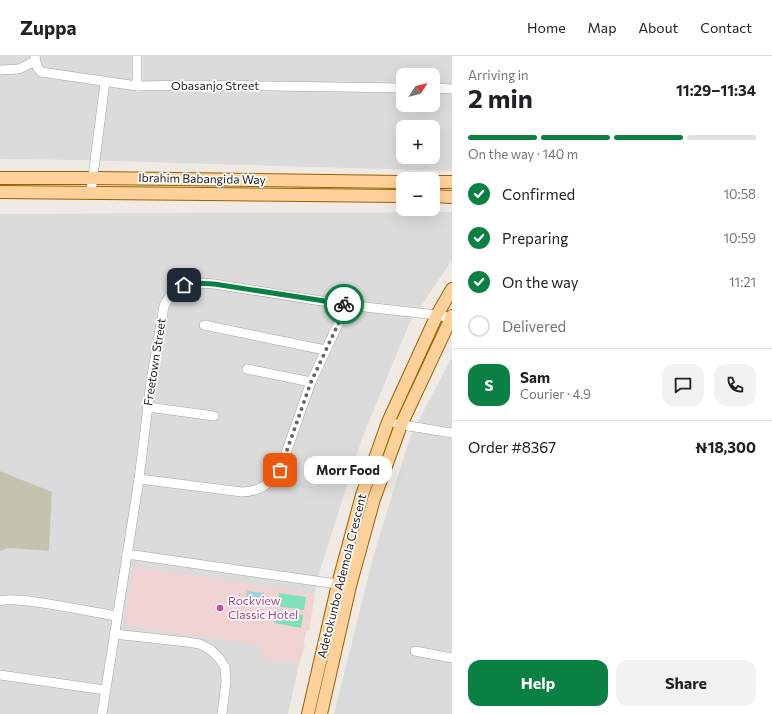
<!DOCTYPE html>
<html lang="en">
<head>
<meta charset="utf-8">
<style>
  :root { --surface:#fff; --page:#f2f2f2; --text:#202124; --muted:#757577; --line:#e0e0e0; --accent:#0b8043 }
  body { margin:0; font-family:Commissioner,sans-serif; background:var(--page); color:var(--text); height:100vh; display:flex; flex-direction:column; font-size:15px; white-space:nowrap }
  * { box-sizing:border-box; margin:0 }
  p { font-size:13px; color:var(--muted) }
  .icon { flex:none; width:22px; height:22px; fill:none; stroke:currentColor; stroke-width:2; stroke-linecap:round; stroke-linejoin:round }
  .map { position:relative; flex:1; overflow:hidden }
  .sheet { display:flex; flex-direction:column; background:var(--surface); width:320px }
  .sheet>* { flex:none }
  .needle { width:26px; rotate:54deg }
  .buttons { position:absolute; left:396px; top:12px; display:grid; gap:8px }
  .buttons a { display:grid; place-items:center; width:44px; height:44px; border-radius:8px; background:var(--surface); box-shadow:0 4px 16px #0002; font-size:20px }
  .pin { position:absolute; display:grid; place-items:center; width:34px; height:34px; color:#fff; margin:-17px; border-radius:8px; box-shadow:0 2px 6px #0006 }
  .courier { position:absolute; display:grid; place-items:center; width:40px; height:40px; margin:-20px; border:3px solid #0b8043; border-radius:50%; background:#fff; color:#222; box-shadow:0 1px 5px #0007 }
  .bubble { position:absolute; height:28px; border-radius:12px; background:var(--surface); box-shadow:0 4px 16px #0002; font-size:13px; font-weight:700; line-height:28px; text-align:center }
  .head em { font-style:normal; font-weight:700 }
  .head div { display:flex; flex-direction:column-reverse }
  .head { display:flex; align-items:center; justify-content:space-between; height:68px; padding:0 16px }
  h1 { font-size:26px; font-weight:700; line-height:30px }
  .bar { display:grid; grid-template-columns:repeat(4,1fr); gap:6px 4px; align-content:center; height:48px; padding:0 16px }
  .bar i { height:5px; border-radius:3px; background:var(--line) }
  .bar .current { background:var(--accent) }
  .bar p { grid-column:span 4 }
  .line { display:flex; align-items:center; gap:10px; padding:0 16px; border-top:1px solid var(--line) }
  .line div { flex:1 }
  .round { display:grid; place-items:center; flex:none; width:42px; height:42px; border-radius:12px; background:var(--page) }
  ol { padding:0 16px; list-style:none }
  li { display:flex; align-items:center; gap:12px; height:44px }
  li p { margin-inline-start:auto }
  li .icon { padding:4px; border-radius:50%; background:var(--accent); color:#fff; stroke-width:4 }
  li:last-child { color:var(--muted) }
  li i { width:22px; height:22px; border:2px solid var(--line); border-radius:50% }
  .primary-button { display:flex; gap:8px; margin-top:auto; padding:8px 16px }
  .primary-button a { flex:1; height:46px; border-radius:12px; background:var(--accent); color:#fff; font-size:16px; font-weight:700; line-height:46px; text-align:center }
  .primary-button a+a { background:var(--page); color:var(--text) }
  header { display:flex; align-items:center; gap:24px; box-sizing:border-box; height:56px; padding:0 20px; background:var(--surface); border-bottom:1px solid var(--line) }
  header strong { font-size:19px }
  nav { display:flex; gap:22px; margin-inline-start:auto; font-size:14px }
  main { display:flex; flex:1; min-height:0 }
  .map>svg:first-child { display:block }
  .residential { fill:#dcdbdb; fill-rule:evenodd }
  .commercial { fill:#f0d3d2 }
  .construction { fill:#c4c3af }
  .pitch { fill:#7fe0b9 }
  .water { fill:#a3d2de }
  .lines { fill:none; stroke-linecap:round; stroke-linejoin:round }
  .minor-casing { stroke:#a5a5a5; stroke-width:10 }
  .major-casing { stroke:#986200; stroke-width:14 }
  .minor { stroke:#fff; stroke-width:9 }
  .major { stroke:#fed19a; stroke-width:12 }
  .done { stroke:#676663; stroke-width:4; stroke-dasharray:0 7.2 }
  .route { stroke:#0b8043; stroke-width:5 }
  .hotel-dot { fill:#d1479c; stroke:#fff; stroke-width:1.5 }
  .labels { text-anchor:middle; stroke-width:3.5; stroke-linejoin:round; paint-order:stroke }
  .street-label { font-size:12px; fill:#1e1e1e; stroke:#fff }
  .hotel-label { font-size:12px; fill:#b23c85; stroke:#fff; text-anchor:start }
</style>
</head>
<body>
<header>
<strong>Zuppa</strong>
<nav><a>Home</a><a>Map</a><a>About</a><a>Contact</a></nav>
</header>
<main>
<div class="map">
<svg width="452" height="658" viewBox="0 0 452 658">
  <rect width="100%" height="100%" fill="#efebe4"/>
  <g class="residential">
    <path d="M0 0H452V115L79 104 0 103ZM403 19H433V49H403ZM403 71H433V101H403Z"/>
    <path d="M452 156V204L409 268 361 385 318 521 288 658H0V495L8 492 49 495 52 437 0 415V158Z"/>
    <path d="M452 301V658H334L374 498 410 381Z"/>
  </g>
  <path class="commercial" d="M138 511 315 538 309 575H305L303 588 305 589 299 608 259 602 261 590 236 585 129 570 125 565 132 516Z"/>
  <path class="construction" d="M0 415 52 436 49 495 8 492 0 495Z"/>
  <g class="pitch">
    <path d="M279 537 306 541 304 554 277 550Z"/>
    <path d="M276 554 303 559 301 572 274 567Z"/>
  </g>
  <path class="water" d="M247 535 264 537 262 548 245 545Z"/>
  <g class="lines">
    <defs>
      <g id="minor">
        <path d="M35 0 37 11 41 16 137 30 199 29 403 32"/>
        <path d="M0 14 19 13 35 5"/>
        <path d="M137 30V0"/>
        <path d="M433 32 452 33"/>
        <path d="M91 136 105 26"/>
        <path d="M204 269 325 294"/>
        <path d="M247 313 311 326"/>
        <path d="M148 351 214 360"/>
        <path d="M397 368 452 377"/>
        <path d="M139 423 242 436C261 435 268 429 280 414L311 326 347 249"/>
        <path d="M127 498 344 529"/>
        <path d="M0 545C16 539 95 557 117 560"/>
        <path d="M114 578 187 586 200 588 211 594 219 602 225 611 226 626 222 658"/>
        <path d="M415 595 452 602"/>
        <path d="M0 619 105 634"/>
        <path d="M102 658 139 423 151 325 164 250C176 225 188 226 214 228L347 249 437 259 451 262"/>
      </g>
      <g id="major">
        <path d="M0 122H94L403 126"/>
        <path d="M433 126H452"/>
        <path d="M0 136 403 140"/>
        <path d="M433 140 452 141"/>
        <path d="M308 658 338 528 362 439 388 366 437 259 452 233"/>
        <path d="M321 658 350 530 374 443 401 369 452 260"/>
      </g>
    </defs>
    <use href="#minor" class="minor-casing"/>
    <use href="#major" class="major-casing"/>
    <use href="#minor" class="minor"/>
    <use href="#major" class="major"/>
  </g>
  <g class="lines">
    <path class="done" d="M280 414 311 326 347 249 344 248"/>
    <path class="route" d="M184 229 194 227 214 228 344 248"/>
  </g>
  <circle class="hotel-dot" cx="220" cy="552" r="4"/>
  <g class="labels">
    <g class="street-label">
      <text x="215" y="34">Obasanjo Street</text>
      <text transform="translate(202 123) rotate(1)" y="4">Ibrahim Babangida Way</text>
      <text transform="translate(155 306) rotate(-81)" y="4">Freetown Street</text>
      <text transform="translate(342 520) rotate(-76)" y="4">Adetokunbo Ademola Crescent</text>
    </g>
    <g class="hotel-label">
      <text x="228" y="549">Rockview<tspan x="228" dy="14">Classic Hotel</tspan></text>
    </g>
  </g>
</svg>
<div class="buttons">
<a><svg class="needle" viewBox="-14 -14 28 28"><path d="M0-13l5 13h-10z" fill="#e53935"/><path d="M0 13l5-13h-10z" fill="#757577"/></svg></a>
<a>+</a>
<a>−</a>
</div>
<div class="pin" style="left:280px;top:414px;background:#ea580c"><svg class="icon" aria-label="bag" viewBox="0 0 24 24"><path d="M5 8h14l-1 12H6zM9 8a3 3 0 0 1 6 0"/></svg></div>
<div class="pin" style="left:184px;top:229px;background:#1f2937"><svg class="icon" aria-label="home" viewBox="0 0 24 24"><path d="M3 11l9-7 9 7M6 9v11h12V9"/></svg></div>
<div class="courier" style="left:344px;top:248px"><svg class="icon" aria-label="bike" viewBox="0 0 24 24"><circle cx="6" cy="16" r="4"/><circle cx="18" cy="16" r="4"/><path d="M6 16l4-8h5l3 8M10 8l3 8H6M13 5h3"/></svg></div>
<div class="bubble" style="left:304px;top:400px;width:88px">Morr Food</div>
</div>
<section class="sheet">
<div class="head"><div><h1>2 min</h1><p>Arriving in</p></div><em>11:29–11:34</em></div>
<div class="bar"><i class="current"></i><i class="current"></i><i class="current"></i><i></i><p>On the way · 140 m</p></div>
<ol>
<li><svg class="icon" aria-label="check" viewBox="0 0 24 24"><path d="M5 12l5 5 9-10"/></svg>Confirmed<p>10:58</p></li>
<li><svg class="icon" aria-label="check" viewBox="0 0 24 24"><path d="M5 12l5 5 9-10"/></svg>Preparing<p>10:59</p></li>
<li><svg class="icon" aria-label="check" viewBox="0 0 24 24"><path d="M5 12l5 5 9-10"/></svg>On the way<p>11:21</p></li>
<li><i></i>Delivered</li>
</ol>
<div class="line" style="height:72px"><b class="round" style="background:var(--accent);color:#fff">S</b><div><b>Sam</b><p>Courier · 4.9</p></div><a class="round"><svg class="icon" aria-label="chat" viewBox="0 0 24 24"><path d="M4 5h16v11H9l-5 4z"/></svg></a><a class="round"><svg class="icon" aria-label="phone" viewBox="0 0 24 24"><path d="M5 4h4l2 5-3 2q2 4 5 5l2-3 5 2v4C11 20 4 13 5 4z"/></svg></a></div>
<div class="line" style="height:52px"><div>Order #8367</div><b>₦18,300</b></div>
<div class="primary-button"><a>Help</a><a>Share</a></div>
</section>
</main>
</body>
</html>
